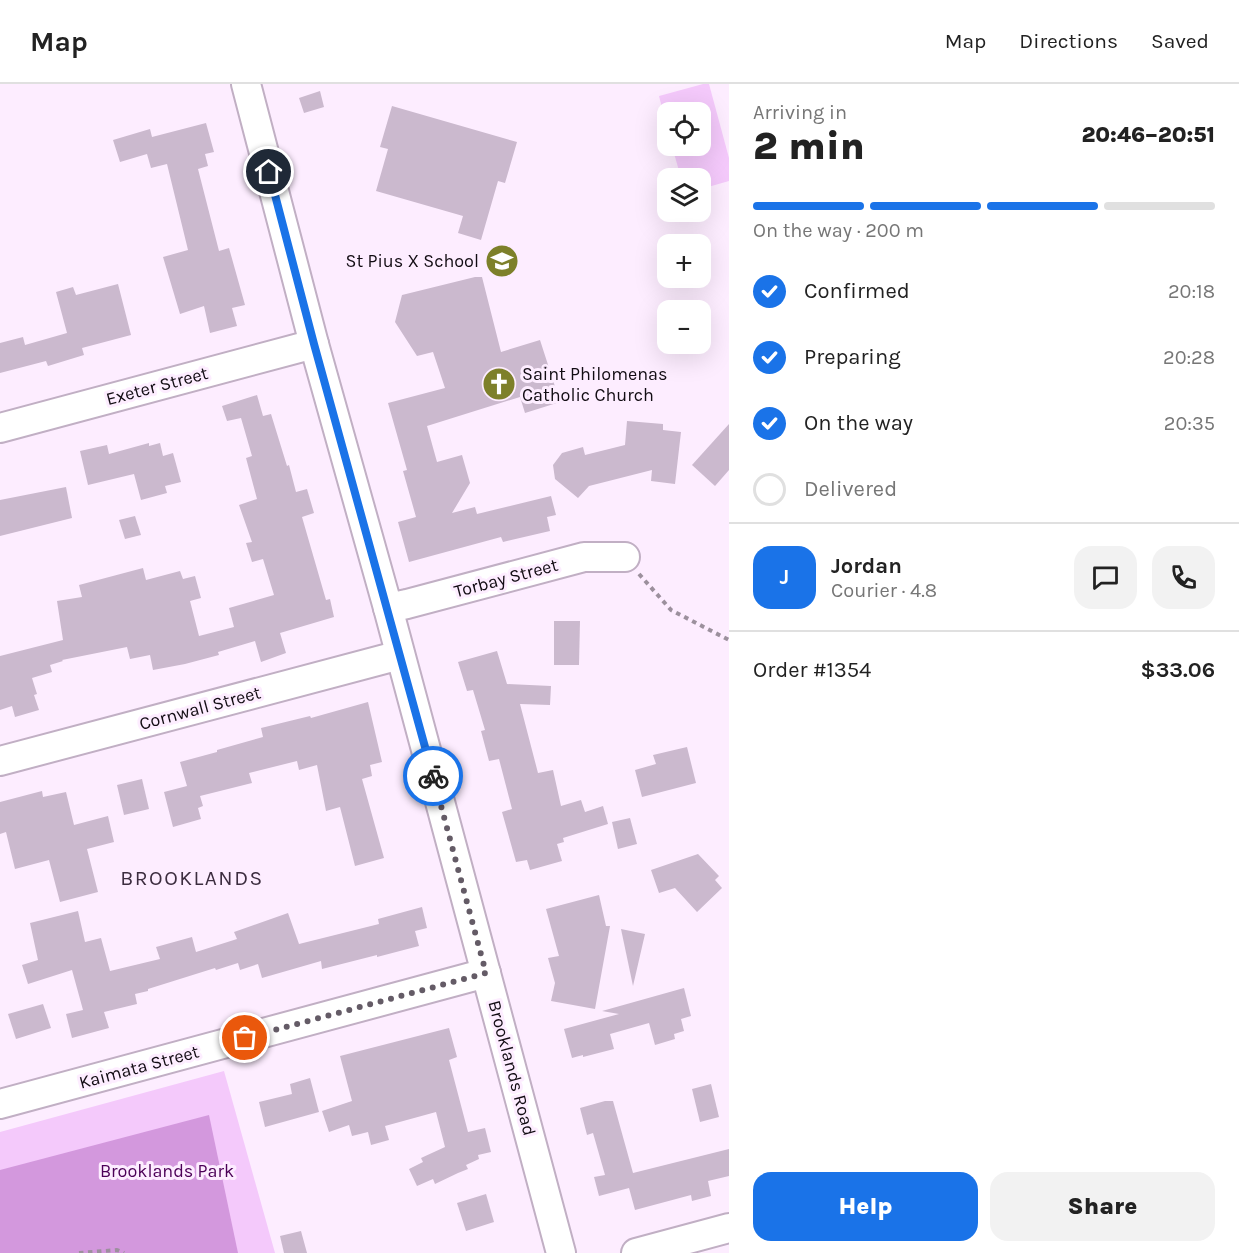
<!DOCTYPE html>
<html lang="en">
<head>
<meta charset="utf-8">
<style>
  :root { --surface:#fff; --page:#f2f2f2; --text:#222; --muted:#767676; --line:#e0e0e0; --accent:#1a73e8 }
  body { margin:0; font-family:Karla,sans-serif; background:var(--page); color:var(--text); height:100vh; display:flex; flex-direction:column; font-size:22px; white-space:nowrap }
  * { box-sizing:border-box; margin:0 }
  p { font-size:20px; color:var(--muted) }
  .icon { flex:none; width:33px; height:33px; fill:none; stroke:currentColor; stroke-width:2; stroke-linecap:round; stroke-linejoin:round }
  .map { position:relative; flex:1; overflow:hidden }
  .drawer { display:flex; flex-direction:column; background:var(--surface); width:510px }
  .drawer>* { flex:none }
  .tools { position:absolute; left:657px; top:18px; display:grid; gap:12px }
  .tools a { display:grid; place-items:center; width:54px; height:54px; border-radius:12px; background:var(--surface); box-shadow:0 6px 24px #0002; font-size:30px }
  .pin { position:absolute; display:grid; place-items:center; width:51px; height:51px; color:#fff; margin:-26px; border:3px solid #fff; border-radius:50%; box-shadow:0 2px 6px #0007 }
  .courier { position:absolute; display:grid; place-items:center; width:60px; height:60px; margin:-30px; border:4px solid #1a73e8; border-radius:50%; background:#fff; color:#222; box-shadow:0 2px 8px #0007 }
  .headline em { font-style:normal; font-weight:800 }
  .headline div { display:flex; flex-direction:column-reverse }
  .headline { display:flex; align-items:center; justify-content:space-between; height:102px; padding:0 24px }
  h1 { font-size:39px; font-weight:800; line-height:45px }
  .bar { display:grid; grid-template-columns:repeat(4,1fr); gap:9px 6px; align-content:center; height:72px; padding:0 24px }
  .bar i { height:8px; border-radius:4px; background:var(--line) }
  .bar .current { background:var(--accent) }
  .bar p { grid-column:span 4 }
  .line { display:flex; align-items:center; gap:15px; padding:0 24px; border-top:2px solid var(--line) }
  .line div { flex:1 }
  .round { display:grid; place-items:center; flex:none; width:63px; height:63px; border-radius:18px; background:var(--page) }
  ol { padding:0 24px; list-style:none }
  li { display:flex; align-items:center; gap:18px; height:66px }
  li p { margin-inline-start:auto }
  li .icon { padding:6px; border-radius:50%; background:var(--accent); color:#fff; stroke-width:4 }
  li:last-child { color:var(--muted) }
  li i { width:33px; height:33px; border:3px solid var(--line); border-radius:50% }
  .action { display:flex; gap:12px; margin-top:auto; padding:12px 24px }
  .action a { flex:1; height:69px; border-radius:18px; background:var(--accent); color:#fff; font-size:24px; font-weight:800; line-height:69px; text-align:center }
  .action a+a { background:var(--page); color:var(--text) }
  header { display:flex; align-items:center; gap:36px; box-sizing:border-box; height:84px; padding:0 30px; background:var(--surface); border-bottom:2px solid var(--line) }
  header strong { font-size:28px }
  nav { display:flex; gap:33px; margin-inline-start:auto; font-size:21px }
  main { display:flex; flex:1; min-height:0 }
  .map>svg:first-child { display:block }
  .green { fill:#f4c9fb }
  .forest { fill:#d398dd }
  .building { fill:#cbb9ce }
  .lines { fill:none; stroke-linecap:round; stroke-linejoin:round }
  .minor-casing { stroke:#c1afc4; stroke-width:32 }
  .path { stroke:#9c909d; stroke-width:4; stroke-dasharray:4.5 4.5; stroke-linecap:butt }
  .minor { stroke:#fff; stroke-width:28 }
  .done { stroke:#645b66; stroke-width:6; stroke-dasharray:0 10.8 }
  .route { stroke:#1a73e8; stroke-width:8 }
  .labels { text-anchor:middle; stroke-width:6; stroke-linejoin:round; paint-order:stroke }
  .poi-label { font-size:18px; fill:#120c13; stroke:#fdedff; text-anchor:end }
  .street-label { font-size:18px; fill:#120c13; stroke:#fdedff }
  .park-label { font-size:18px; fill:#4c0057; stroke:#fdedff }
  .quarter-label { font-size:21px; letter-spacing:1.5px; fill:#3c2d3f; stroke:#fdedff }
</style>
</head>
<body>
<header>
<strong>Map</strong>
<nav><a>Map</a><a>Directions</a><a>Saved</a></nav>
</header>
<main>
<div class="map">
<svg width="729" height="1169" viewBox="0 0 729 1169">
  <rect width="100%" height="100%" fill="#fdedff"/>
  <g class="green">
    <path d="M703 0H709L729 74V97L701 105 700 94H681L672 62H700V28H668L667 43 659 12Z"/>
    <path d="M224 987 275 1169H0V1048Z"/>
  </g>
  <path class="forest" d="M209 1031 238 1169H0V1086Z"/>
  <g class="building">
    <path d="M320 7 324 23 304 29 299 14Z"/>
    <path d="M392 22 517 58 505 99 498 97 481 156 458 149 463 132 376 107 388 65 380 63Z"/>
    <path d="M206 39 214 68 205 70 208 82 198 85 219 167 229 164 245 221 232 224 237 242 210 249 204 222 180 230 163 173 188 166 167 80 151 84 147 70 120 78 113 56 150 45 152 53Z"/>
    <path d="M475 193H482L501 268 540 256 560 318 525 329 520 313 427 342 437 378 462 371 470 399 452 429 475 423 477 430 551 412 556 431 547 433 550 447 503 458 501 453 409 478 398 438 416 433 403 387 407 386 388 319 445 304 433 268 417 272 395 238 402 211Z"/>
    <path d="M118 200 131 251 82 264 84 271 48 282 46 277 0 289V259L23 253 25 261 67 249 56 208 73 203 76 211Z"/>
    <path d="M257 311 263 332 271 330 287 382 289 381 296 408 307 405 314 429 302 433 326 516 330 515 334 533 280 549 286 569 261 578 255 557 218 568 219 571 185 580 153 586 150 571 130 575 127 563 62 576 63 577 50 581 52 588 32 594 37 610 34 611 39 626 15 633 12 622 0 626V572L63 556 57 517 82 513 79 501 143 484 146 496 180 487 183 495 195 492 201 514 190 517 199 552 234 543 229 524 274 511 263 475 252 478 246 459 252 458 239 421 257 415 246 374 252 372 241 334 227 337 222 322Z"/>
    <path d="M627 337 663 340V346L681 348 675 400 651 397 652 386 589 402 578 414 555 395 553 381 562 369 583 363 585 371 625 361Z"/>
    <path d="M729 340V386L715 402 692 381Z"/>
    <path d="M149 359V362L160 359 163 372 173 369 181 398 165 402 167 409 141 416 134 390 88 401 80 367 107 361 109 370Z"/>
    <path d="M66 403 72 434 0 452V416Z"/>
    <path d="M135 432 141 451 125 455 119 436Z"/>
    <path d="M554 537H580L579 581H554Z"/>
    <path d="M497 567 507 600 551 602 550 621 520 620 538 689 553 686 561 722 581 716 585 728 603 722 608 740 563 754 564 758 557 760 562 777 530 786 527 776 516 778 502 728 512 725 499 675 489 677 481 647 485 646 473 606 467 607 458 578Z"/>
    <path d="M368 618 382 678 370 681 372 692 362 695 384 774 355 782 340 723 326 727 317 681 299 686 297 677 249 689 252 699 200 712 203 722 198 724 201 735 173 743 164 708 187 702 180 678 217 668V666L263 653 261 644 310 632 311 634Z"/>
    <path d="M687 663 696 699 642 713 635 686 656 680 653 671Z"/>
    <path d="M142 695 149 725 124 731 117 701Z"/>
    <path d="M42 707 43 713 66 708 74 741 108 732 114 758 87 765 98 808 60 818 49 776 15 785 6 748 0 750V718Z"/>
    <path d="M630 734 637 760 618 765 612 738Z"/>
    <path d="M698 770 719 792 715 796 722 804 697 828 675 804 659 809 651 786Z"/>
    <path d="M599 811 606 842H610L595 925 551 917 555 899 548 874 559 872 546 825Z"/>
    <path d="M422 823 427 844 415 847 419 862 377 873V871L322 885 321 877 262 894 258 880 240 886 238 879 216 886 215 884 148 905V907L135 910 137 920 104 928 109 944 72 954 66 930 83 926 72 886 28 900 22 881 38 876 30 839 78 827 85 858 101 854 110 887 160 875 156 863 192 853 196 868 237 855 234 848 288 829 299 860 379 840 378 835Z"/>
    <path d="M621 845 645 850 633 902Z"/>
    <path d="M684 904 691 932 681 935 684 947 674 950 675 955 655 961 649 939 610 950 614 965 583 973V971L572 974 564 945 619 930 602 927Z"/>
    <path d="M43 920 51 944 16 955 8 930Z"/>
    <path d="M449 944 457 973 449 976 468 1048 485 1044 491 1068 478 1071 479 1075 466 1081 468 1085 458 1089 435 1100 433 1095 417 1102 409 1085 423 1078 421 1074 445 1063 436 1028 385 1042 389 1056 371 1061 368 1048 352 1052 349 1041 329 1048 322 1027 352 1017 340 972Z"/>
    <path d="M310 994 319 1028 265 1043 259 1018 292 1010 290 1000Z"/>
    <path d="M711 1000 719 1033 700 1038 692 1005Z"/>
    <path d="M605 1017H613L633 1089 729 1065V1092L708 1097 711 1112 692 1117 691 1111 635 1126 629 1104 599 1112 594 1093 605 1091 593 1049 587 1051 580 1024Z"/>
    <path d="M486 1110 494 1138 466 1147 457 1119Z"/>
    <path d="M301 1147 307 1169H284L280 1152Z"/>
  </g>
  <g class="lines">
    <defs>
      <g id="minor">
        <path d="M246 0 314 260 388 524 561 1169"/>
        <path d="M0 344 314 260"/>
        <path d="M388 524 407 520 584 473H625"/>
        <path d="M0 677 400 571"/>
        <path d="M0 1020 486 889"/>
        <path d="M636 1169 729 1144"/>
      </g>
    </defs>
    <use href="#minor" class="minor-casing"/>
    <g class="path">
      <path d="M639 490 671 526 729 556"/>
      <path d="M79 1169 117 1166 124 1169"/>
    </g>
    <use href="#minor" class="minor"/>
  </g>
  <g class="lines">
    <path class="done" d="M245 954 486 889 433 692"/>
    <path class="route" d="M269 88 314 260 433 692"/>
  </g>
  <defs>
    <symbol id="school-disc" viewBox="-11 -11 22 22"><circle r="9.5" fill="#7d802a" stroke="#fdedff"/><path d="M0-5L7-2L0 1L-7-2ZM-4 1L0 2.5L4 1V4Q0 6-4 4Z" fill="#fff"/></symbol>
    <symbol id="church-disc" viewBox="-11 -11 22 22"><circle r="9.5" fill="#7d802a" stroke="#fdedff"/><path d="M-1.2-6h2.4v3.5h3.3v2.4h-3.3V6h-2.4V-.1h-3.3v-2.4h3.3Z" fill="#fff"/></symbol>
  </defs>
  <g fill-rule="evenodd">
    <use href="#school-disc" x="483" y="158" width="38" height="38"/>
    <use href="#church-disc" x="480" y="281" width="38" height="38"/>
  </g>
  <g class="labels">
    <g class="poi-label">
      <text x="479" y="183">St Pius X School</text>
      <text x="522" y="296" text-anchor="start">Saint Philomenas<tspan x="522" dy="21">Catholic Church</tspan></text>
    </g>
    <g class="street-label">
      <text transform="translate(157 302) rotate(-15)" y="6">Exeter Street</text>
      <text transform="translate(506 494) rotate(-15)" y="6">Torbay Street</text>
      <text transform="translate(200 624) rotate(-15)" y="6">Cornwall Street</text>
      <text transform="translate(139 983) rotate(-15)" y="6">Kaimata Street</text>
      <text transform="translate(512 984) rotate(75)" y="6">Brooklands Road</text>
    </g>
    <g class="park-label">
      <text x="167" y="1093">Brooklands Park</text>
    </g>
    <g class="quarter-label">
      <text x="192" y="801">BROOKLANDS</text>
    </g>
  </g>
</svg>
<div class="tools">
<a><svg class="icon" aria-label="locate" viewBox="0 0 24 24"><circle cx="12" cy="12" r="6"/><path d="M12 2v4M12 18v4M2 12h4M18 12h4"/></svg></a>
<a><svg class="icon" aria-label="layers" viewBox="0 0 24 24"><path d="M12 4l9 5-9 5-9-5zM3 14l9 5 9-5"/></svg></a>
<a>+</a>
<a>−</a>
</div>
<div class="pin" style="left:245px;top:954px;background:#ea580c"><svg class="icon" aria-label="bag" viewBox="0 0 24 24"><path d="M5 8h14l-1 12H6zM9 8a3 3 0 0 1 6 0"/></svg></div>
<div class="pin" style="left:269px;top:88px;background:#1f2937"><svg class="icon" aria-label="home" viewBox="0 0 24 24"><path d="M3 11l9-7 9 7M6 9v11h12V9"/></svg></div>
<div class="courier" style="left:433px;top:692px"><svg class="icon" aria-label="bike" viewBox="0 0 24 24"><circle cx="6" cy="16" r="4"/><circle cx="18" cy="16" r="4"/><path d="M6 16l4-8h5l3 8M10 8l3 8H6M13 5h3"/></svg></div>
</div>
<section class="drawer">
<div class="headline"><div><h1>2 min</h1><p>Arriving in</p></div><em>20:46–20:51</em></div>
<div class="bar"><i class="current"></i><i class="current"></i><i class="current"></i><i></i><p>On the way · 200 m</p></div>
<ol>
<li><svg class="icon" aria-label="check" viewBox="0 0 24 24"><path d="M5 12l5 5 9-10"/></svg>Confirmed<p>20:18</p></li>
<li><svg class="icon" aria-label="check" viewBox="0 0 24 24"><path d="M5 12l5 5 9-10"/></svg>Preparing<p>20:28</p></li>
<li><svg class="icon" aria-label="check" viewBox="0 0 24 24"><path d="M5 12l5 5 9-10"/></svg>On the way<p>20:35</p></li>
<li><i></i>Delivered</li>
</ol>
<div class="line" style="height:108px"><b class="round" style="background:var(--accent);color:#fff">J</b><div><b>Jordan</b><p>Courier · 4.8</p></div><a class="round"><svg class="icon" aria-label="chat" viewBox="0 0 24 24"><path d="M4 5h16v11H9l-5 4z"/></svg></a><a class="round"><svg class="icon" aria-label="phone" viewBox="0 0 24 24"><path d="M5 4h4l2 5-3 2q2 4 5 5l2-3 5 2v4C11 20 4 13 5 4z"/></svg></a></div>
<div class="line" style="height:78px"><div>Order #1354</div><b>$33.06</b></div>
<div class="action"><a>Help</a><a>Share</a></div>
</section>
</main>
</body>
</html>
